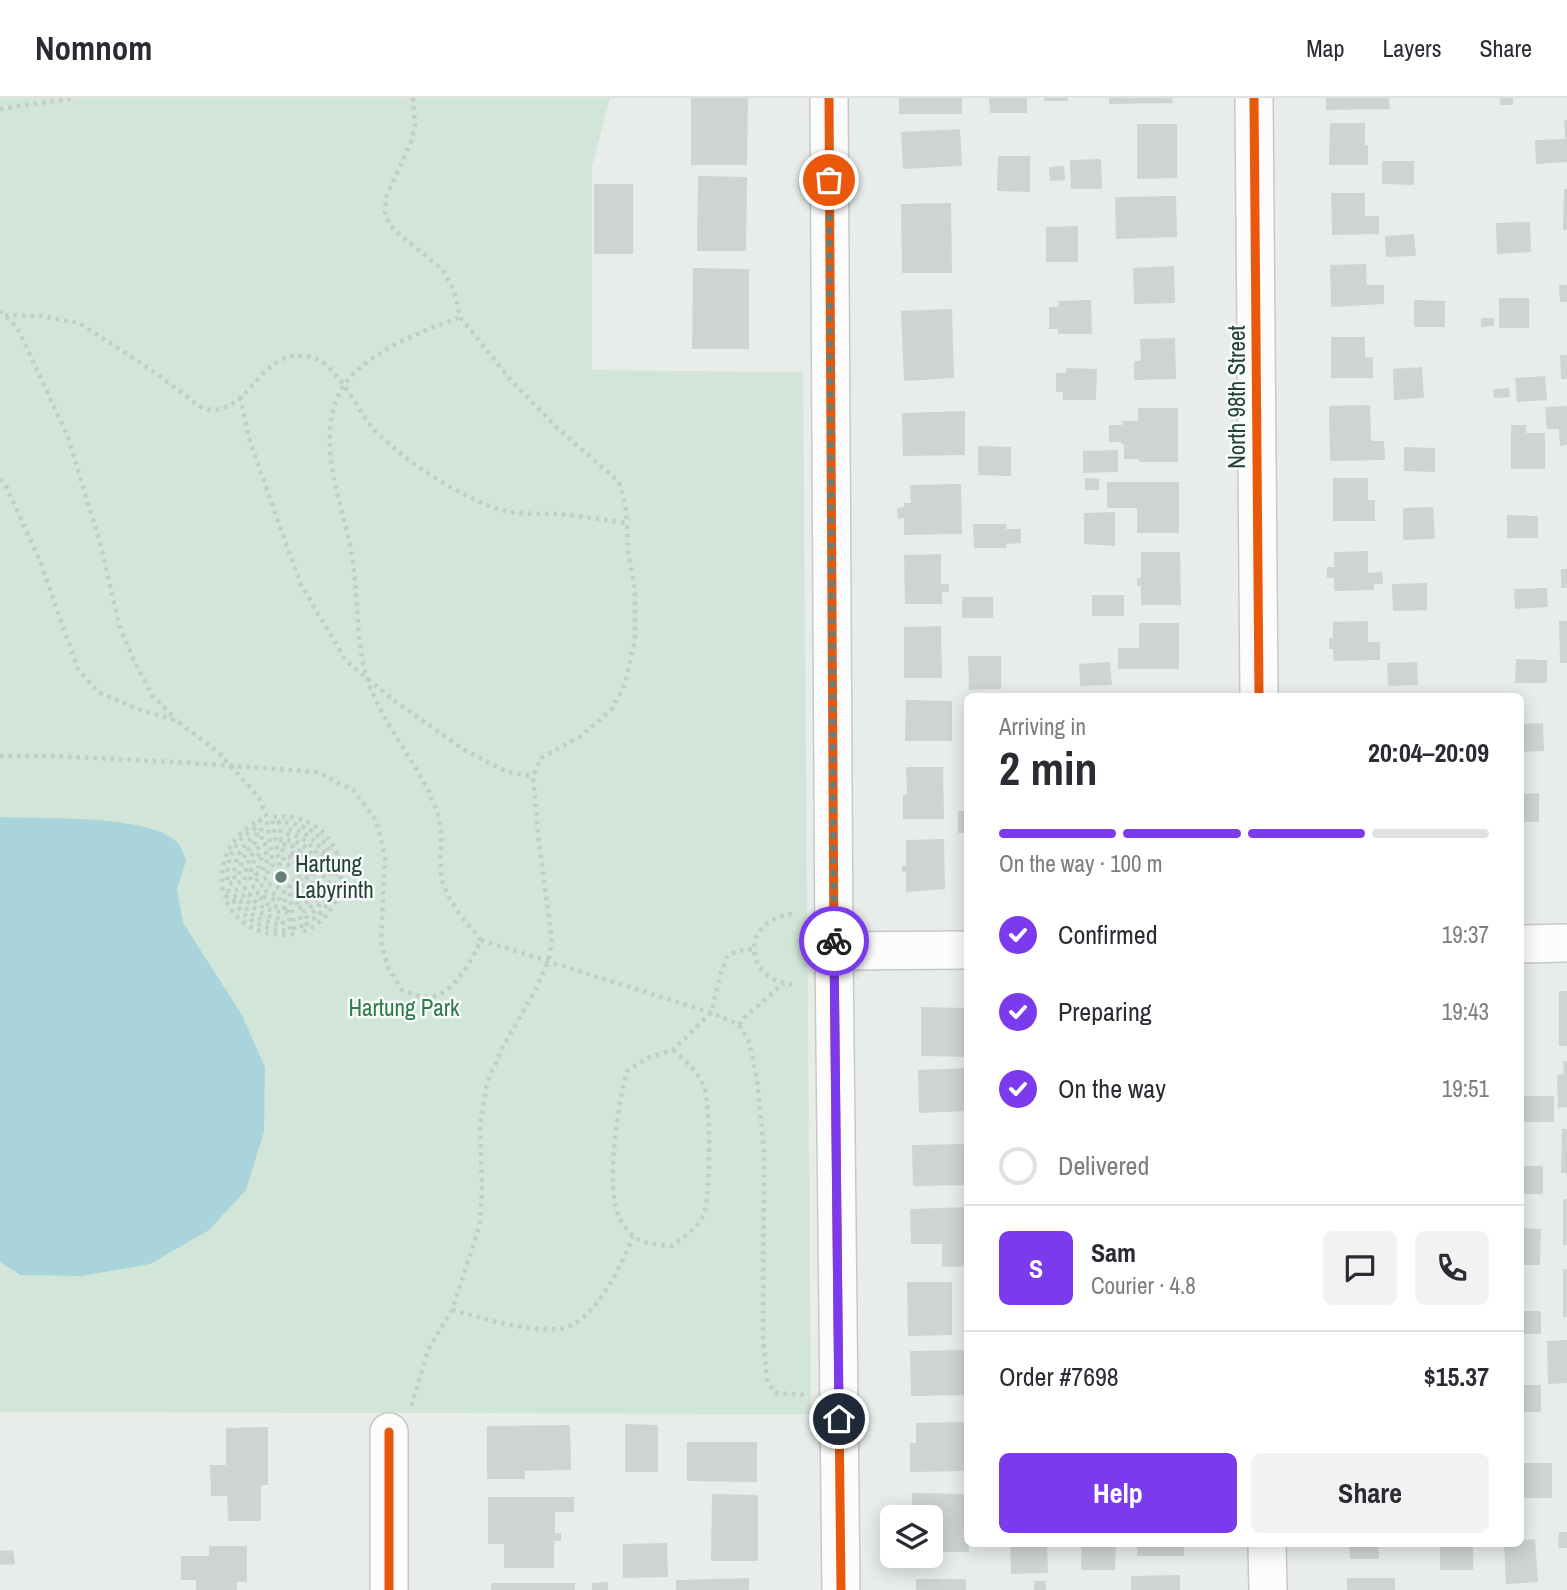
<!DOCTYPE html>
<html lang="en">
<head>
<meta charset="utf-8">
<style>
  :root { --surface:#fff; --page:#f2f2f3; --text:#2b2b33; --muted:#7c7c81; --line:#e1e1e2; --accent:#7c3aed }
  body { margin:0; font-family:"Archivo Narrow",sans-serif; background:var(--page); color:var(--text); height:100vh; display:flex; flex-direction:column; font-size:26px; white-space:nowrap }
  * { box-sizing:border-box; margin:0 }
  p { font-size:23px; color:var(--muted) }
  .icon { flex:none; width:38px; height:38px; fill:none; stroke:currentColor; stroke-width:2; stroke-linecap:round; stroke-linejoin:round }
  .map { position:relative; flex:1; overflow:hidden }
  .panel { position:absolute; left:964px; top:595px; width:560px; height:854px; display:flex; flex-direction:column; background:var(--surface); border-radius:10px; box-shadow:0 4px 18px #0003 }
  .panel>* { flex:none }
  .buttons { position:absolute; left:880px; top:1407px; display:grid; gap:14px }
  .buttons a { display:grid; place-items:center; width:63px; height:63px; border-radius:10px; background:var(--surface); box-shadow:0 4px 18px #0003; font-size:35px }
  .pin { position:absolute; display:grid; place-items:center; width:60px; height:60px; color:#fff; margin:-30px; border:4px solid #fff; border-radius:50%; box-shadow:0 2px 7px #0007 }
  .courier { position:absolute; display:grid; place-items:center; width:70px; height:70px; margin:-35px; border:5px solid #7c3aed; border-radius:50%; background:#fff; color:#222; box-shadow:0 2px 9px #0007 }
  .summary em { font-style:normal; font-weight:700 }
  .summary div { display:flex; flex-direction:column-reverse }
  .summary { display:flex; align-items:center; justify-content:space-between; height:119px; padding:0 35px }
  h1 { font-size:46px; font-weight:700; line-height:52px }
  .bar { display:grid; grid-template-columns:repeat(4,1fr); gap:10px 7px; align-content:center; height:84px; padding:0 35px }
  .bar i { height:9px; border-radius:5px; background:var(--line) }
  .bar .active { background:var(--accent) }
  .bar p { grid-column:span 4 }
  .line { display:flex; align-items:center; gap:18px; padding:0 35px; border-top:2px solid var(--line) }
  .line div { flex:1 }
  .round { display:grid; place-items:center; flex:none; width:74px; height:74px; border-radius:10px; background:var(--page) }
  ol { padding:0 35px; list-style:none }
  li { display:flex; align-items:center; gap:21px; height:77px }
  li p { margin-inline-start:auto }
  li .icon { padding:7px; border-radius:50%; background:var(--accent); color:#fff; stroke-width:4 }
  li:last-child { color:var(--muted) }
  li i { width:38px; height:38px; border:4px solid var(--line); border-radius:50% }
  .cta { display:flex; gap:14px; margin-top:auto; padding:14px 35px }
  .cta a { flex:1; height:80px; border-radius:10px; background:var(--accent); color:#fff; font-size:28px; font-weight:700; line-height:80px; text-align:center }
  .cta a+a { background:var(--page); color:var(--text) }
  header { display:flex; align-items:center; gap:42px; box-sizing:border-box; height:98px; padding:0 35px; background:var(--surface); border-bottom:2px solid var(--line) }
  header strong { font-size:33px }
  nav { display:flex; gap:38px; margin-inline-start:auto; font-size:24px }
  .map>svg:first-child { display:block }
  .green { fill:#d1e6d8 }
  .water { fill:#a9d4db }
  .building { fill:#cfd4d2 }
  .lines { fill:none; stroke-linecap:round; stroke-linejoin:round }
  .street-casing { stroke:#c5cac8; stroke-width:40 }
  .path { stroke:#c3ccca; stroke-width:4.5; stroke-dasharray:3.5 5; stroke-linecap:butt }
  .street { stroke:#fcfcfc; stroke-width:37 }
  .cycleway-casing { stroke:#f7fbf9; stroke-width:13 }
  .cycleway { stroke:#e8590c; stroke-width:9 }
  .done { stroke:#697e78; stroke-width:7; stroke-dasharray:0 12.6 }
  .route { stroke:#7c3aed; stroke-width:9 }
  .poi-dot { fill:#697e78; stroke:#f7fbf9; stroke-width:2.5 }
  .labels { text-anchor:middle; stroke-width:5; stroke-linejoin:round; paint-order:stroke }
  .street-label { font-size:23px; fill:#24423a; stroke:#f7fbf9 }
  .poi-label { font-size:23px; fill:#24423a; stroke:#f7fbf9; text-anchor:start }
  .park-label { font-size:23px; fill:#2d7a4b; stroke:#f7fbf9 }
</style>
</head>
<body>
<header>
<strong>Nomnom</strong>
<nav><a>Map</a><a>Layers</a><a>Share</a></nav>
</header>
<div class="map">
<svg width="1567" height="1492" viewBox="0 0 1567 1492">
  <rect width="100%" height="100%" fill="#e8edeb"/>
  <path class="green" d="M0 0H610L592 69V272L803 274 811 1316 0 1314Z"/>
  <path class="water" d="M0 719C41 721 148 716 177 744 182 749 184 757 186 763L177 791 183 825 242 917 265 969 264 1034 246 1092 209 1132 150 1166 82 1178 21 1177 0 1164Z"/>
  <g class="building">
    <path d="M691 0H748L747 67H691Z"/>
    <rect x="899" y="0" width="63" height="16"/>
    <path d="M989 0H1027V15H990Z"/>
    <rect x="1044" y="0" width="24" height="3"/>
    <path d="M1109 0H1172L1173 5 1109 6Z"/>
    <path d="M1326 0H1389L1390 11 1326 12Z"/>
    <rect x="1500" y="0" width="13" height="7"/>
    <path d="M1567 22V64L1536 66 1535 42 1565 41 1564 23Z"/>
    <path d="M1330 25H1365V47H1368V67H1329Z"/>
    <path d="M1137 26H1177V80L1137 81Z"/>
    <path d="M960 31 962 68 903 71 901 34Z"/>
    <path d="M998 58H1030V94L997 93Z"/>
    <path d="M1101 61 1102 91H1071L1070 62Z"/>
    <path d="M1382 63H1414V87L1382 86Z"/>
    <path d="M1064 68 1065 82 1050 83 1049 69Z"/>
    <path d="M698 78 747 79 746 153H697Z"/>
    <rect x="594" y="86" width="39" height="70"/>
    <path d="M1564 91H1567V132H1563Z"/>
    <path d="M1331 95H1365V118H1379V136L1332 137Z"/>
    <path d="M1176 98 1177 139 1116 141 1115 99Z"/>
    <path d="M951 105 952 175H902L901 106Z"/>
    <path d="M1530 124 1531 154 1497 156 1496 125Z"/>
    <path d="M1078 128V164H1046V129Z"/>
    <path d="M1414 136 1416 158 1386 159 1385 138Z"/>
    <path d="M1366 166 1367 187H1384V206L1331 209 1330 167Z"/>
    <path d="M1174 168 1175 205 1134 206 1133 170Z"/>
    <path d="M693 170 749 171V251H692Z"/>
    <path d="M1559 187H1567V204H1560Z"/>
    <rect x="1499" y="200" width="30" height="30"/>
    <path d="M1091 202 1092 236H1058V231H1049V209H1058V203Z"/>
    <path d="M1414 202 1445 203V229H1414Z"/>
    <path d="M952 211 954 280 904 283 901 213Z"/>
    <path d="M1481 220H1494V228L1481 229Z"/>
    <path d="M1331 239H1365V259H1373V280H1331Z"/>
    <path d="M1175 240 1176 281 1134 282V263H1141L1140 241Z"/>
    <path d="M1560 257H1567V281H1561Z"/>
    <path d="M1422 269 1424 300 1394 302 1393 271Z"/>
    <path d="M1066 270 1097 271 1096 302H1063V294H1056V275H1066Z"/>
    <path d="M1545 278 1547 302 1517 304 1515 280Z"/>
    <path d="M1509 290 1510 299 1494 300 1493 291Z"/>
    <path d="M1370 307 1371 343H1384L1385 362 1330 363 1329 308Z"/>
    <path d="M1567 308V347L1560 348 1559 331H1547L1545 309Z"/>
    <path d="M1138 310H1178V364H1139V361H1124V346H1121V344H1109V327H1122V323H1138Z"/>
    <path d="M965 313V357L903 358 902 315Z"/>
    <path d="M1511 327H1526V335H1545V371H1511Z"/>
    <path d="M978 348 1011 349V378L978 377Z"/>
    <path d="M1404 349 1435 350V374L1404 373Z"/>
    <path d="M1118 352V374L1083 375V353Z"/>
    <path d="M1085 380 1099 381V392H1085Z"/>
    <path d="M1333 380H1368V402H1375V423H1333Z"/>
    <path d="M1107 384H1179V435H1137V410H1107Z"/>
    <path d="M961 386 962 436 904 437V420L898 421 897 410 904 409V405H911L910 387Z"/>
    <path d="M1433 409 1435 441 1403 442V410Z"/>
    <path d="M1115 414V448L1084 446V415Z"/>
    <path d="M1507 417 1538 418V440H1507Z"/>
    <path d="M973 426H1006V431H1021V445L1006 446V450H974Z"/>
    <path d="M1368 453V475L1382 474 1383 486H1374V492L1334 493V480H1327V469H1334V454Z"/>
    <path d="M1141 454H1180L1181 507H1141V488H1137V480H1141Z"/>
    <path d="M941 456V486H949V494H942V506H905L904 457Z"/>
    <rect x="1561" y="471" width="6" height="19"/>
    <path d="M1427 485V512L1393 513 1392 486Z"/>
    <path d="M1547 490 1548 509 1515 511 1514 491Z"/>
    <rect x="1092" y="497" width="32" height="21"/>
    <rect x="962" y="499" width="31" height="21"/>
    <path d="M1368 523V544H1380V562L1334 563 1333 551H1329V540H1333V524Z"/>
    <path d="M1559 523H1567V565H1560Z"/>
    <path d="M1139 525H1179V571H1118V550H1139Z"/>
    <path d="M941 528 942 580H904V529Z"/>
    <path d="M968 558H1001V591L969 592Z"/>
    <path d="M1516 561 1547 562V585H1515Z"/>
    <path d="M1110 564 1112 587 1080 588 1079 566Z"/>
    <path d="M1417 564 1418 587 1388 588 1387 565Z"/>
    <path d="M1179 595V598H1131V596Z"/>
    <rect x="1336" y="595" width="48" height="3"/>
    <path d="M906 602 952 603V643H905Z"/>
    <path d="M1543 625 1544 653 1521 654V626Z"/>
    <path d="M906 669H943L944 721H903V697H907Z"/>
    <path d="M1539 695V724H1521V696Z"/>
    <rect x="958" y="713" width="10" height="22"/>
    <path d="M944 741 945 791 906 794V774H902V768H906V742Z"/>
    <rect x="1559" y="893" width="8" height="55"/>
    <path d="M921 909 967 910V959L921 958Z"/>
    <path d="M1563 963H1567V1009L1558 1010 1557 977 1564 976Z"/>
    <path d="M968 970V1013L919 1015 918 972Z"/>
    <rect x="1521" y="998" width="33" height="26"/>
    <path d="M1562 1031H1567V1075H1561Z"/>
    <path d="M968 1046V1087L913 1088 912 1047Z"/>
    <rect x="1521" y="1068" width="22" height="28"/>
    <rect x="1563" y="1101" width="4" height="46"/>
    <path d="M968 1109V1168L942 1169V1146H911L910 1111Z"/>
    <path d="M1521 1130 1541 1131 1540 1167H1521Z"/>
    <rect x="1563" y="1171" width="4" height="48"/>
    <path d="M907 1184H952V1237L908 1238Z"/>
    <rect x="1521" y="1213" width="20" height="23"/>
    <path d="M1567 1242V1285L1548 1286 1547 1243Z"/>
    <path d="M968 1252V1297L911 1298 910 1253Z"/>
    <rect x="1521" y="1287" width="20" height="27"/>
    <path d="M966 1324 967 1373 910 1374V1345H916V1325Z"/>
    <path d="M625 1326 658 1327V1374H625Z"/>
    <path d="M570 1327 571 1372 525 1373V1381H487V1328Z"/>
    <path d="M268 1329V1387H261V1423H228L227 1398H211L210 1367H226V1330Z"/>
    <path d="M687 1344H757V1384L687 1383Z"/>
    <rect x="1521" y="1365" width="31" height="35"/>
    <path d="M912 1395 968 1396 969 1454H931V1419H912Z"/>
    <path d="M712 1396 758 1397V1463H711Z"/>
    <path d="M488 1399H574V1414H555V1435H561V1443H554V1470H504V1446H488Z"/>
    <path d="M1559 1434H1567V1450H1558Z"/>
    <path d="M1535 1441 1538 1484 1506 1486 1504 1446H1521V1442Z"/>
    <path d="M667 1445 668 1479 623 1480V1446Z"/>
    <path d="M1010 1446H1047L1048 1475 1011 1476Z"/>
    <path d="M1081 1446H1116L1115 1472H1081Z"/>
    <rect x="1137" y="1446" width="47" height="12"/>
    <path d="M1349 1446H1378L1379 1461H1350Z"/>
    <rect x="1440" y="1446" width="33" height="26"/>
    <path d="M209 1448H247V1484H237V1492H196V1482H181V1458H209Z"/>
    <path d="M13 1452 15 1466 0 1467V1453Z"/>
    <path d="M1180 1477V1492H1131V1478Z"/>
    <path d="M749 1480V1492H676V1482Z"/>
    <rect x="1347" y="1480" width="48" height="12"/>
    <rect x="916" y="1481" width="50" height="11"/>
    <rect x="1034" y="1483" width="12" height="9"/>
    <path d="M608 1484V1492H592V1485Z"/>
    <rect x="491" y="1485" width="84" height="7"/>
  </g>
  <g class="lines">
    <defs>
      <g id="street">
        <path d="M829 0 834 853 841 1492"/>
        <path d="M1254 0 1259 598"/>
        <path d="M1521 846 1567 845"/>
        <path d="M834 853 968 852"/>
        <path d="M389 1334V1492"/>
        <path d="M1267 1446 1268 1492"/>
      </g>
    </defs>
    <use href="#street" class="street-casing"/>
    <g class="path">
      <path d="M413 0 415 27 411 44 386 99 385 118 393 131 442 171 454 192 460 219 509 280 555 328 619 384 625 406 627 425"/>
      <path d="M0 11 74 0"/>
      <path d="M0 213 17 229 68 339 102 452 119 527 135 565 152 597 176 622"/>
      <path d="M5 217 42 218 79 225 150 271 202 310C252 324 257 243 314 260 335 266 355 306 368 324 375 333 385 343 394 350 419 372 472 405 505 413 521 417 541 415 558 416 581 418 604 422 627 425L628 454 635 492V542L625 586 612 611 581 638 541 660 533 678 538 736 552 844 548 864 535 893 503 949 487 984 480 1028 482 1089 480 1126 452 1212 428 1252 411 1309"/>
      <path d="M240 299 250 344 300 485 346 563 396 604 463 651 507 674 533 678"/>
      <path d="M0 381 6 388 40 463 78 571 98 594 138 611 177 623 218 654 258 698 266 716 273 766 268 773V780L251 783C249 772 253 763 260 755L261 762 256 776 261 775 267 763 265 746C250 753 245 767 245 783L228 786C224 763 236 740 256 730L257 736C242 748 234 759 234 779H239C240 761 248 749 262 739L260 722C231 737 218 762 223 794L269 786 284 792 285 810 269 807 259 799H267L279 803V798L268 793 250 796C257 810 273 815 288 814L290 832C266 834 246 823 234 803H240C250 818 265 826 283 826V821C266 820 252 811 243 797L225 799C235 829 267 840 295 836L289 789 294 785 296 776 313 774C314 785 310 793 303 802L302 794 307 779 301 780 295 793 298 811C313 801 319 789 317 772L335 770C339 794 326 814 306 826V820C321 809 329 795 330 775L324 776C323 795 316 807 300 816L302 834C330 824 348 792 338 763L294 770 284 764 282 746C292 747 298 749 303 758L289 754 290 760 296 764 314 761C307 747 297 742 281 742L279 724C301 724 320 734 330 753L323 754C314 740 303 732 287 731L288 736C302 738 312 746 319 759L337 756C327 729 300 715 272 719L281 777"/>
      <path d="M0 658H54L193 665 317 674 353 692 376 722 385 759 381 843 388 869 402 892C409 894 417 898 424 899 451 902 472 862 481 842 467 825 450 807 443 785 437 766 444 746 440 727 439 717 434 706 430 697 426 685 418 675 412 664 396 638 376 610 367 580 355 542 359 499 352 459 344 408 316 350 338 298 355 258 422 233 460 219"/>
      <path d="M792 816C738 823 745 883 792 886"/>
      <path d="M481 842 715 916 739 927 749 944 757 982 764 1053 763 1241 767 1281 775 1295 806 1297"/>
      <path d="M739 927 746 918 784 885"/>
      <path d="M673 952C685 963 698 973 704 989 711 1004 711 1105 703 1118 696 1131 684 1139 672 1148 659 1147 641 1146 631 1136 627 1132 621 1124 619 1119 605 1087 618 1007 627 973L649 959 673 952 711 915 721 874 728 857 738 853 754 851"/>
      <path d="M452 1212C483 1220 526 1234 558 1231 594 1228 621 1167 633 1139"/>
    </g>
    <use href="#street" class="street"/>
    <defs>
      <g id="cycleway">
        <path d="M829 0 834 853 841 1492"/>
        <path d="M1254 0 1259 598"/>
        <path d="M389 1334V1492"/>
      </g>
    </defs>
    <use href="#cycleway" class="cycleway-casing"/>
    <use href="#cycleway" class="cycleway"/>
  </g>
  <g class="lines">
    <path class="done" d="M829 82 834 843"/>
    <path class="route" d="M834 843 839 1321"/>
  </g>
  <circle class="poi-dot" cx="281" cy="779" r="7"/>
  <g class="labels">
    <g class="street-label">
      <text transform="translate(1237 299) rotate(-90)" y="8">North 98th Street</text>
    </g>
    <g class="poi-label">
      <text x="295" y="774">Hartung<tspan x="295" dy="26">Labyrinth</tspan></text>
    </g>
    <g class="park-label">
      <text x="404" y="918">Hartung Park</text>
    </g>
  </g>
</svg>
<div class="buttons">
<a><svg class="icon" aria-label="layers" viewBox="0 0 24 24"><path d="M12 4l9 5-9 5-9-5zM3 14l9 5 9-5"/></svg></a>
</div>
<div class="pin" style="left:829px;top:82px;background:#ea580c"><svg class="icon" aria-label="bag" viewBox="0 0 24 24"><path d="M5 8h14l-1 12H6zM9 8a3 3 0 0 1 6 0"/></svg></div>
<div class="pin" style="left:839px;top:1321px;background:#1f2937"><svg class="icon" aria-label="home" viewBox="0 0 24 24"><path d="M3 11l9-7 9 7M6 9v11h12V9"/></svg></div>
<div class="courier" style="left:834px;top:843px"><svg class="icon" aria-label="bike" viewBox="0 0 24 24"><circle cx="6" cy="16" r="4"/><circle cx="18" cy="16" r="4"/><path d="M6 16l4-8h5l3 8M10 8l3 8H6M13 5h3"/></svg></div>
<section class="panel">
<div class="summary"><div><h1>2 min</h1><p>Arriving in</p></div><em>20:04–20:09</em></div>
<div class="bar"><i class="active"></i><i class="active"></i><i class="active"></i><i></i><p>On the way · 100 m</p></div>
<ol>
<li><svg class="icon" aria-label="check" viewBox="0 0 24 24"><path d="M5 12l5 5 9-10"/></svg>Confirmed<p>19:37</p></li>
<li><svg class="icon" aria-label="check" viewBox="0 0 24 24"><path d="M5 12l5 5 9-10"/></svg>Preparing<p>19:43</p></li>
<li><svg class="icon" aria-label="check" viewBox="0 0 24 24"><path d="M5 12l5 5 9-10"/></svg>On the way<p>19:51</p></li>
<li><i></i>Delivered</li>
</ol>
<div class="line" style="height:126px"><b class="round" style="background:var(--accent);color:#fff">S</b><div><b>Sam</b><p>Courier · 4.8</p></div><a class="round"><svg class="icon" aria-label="chat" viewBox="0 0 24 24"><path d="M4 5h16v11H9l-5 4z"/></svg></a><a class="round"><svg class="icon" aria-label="phone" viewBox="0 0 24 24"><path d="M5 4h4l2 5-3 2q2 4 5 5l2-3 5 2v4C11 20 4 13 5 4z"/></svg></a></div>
<div class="line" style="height:91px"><div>Order #7698</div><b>$15.37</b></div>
<div class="cta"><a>Help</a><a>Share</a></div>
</section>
</div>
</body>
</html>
